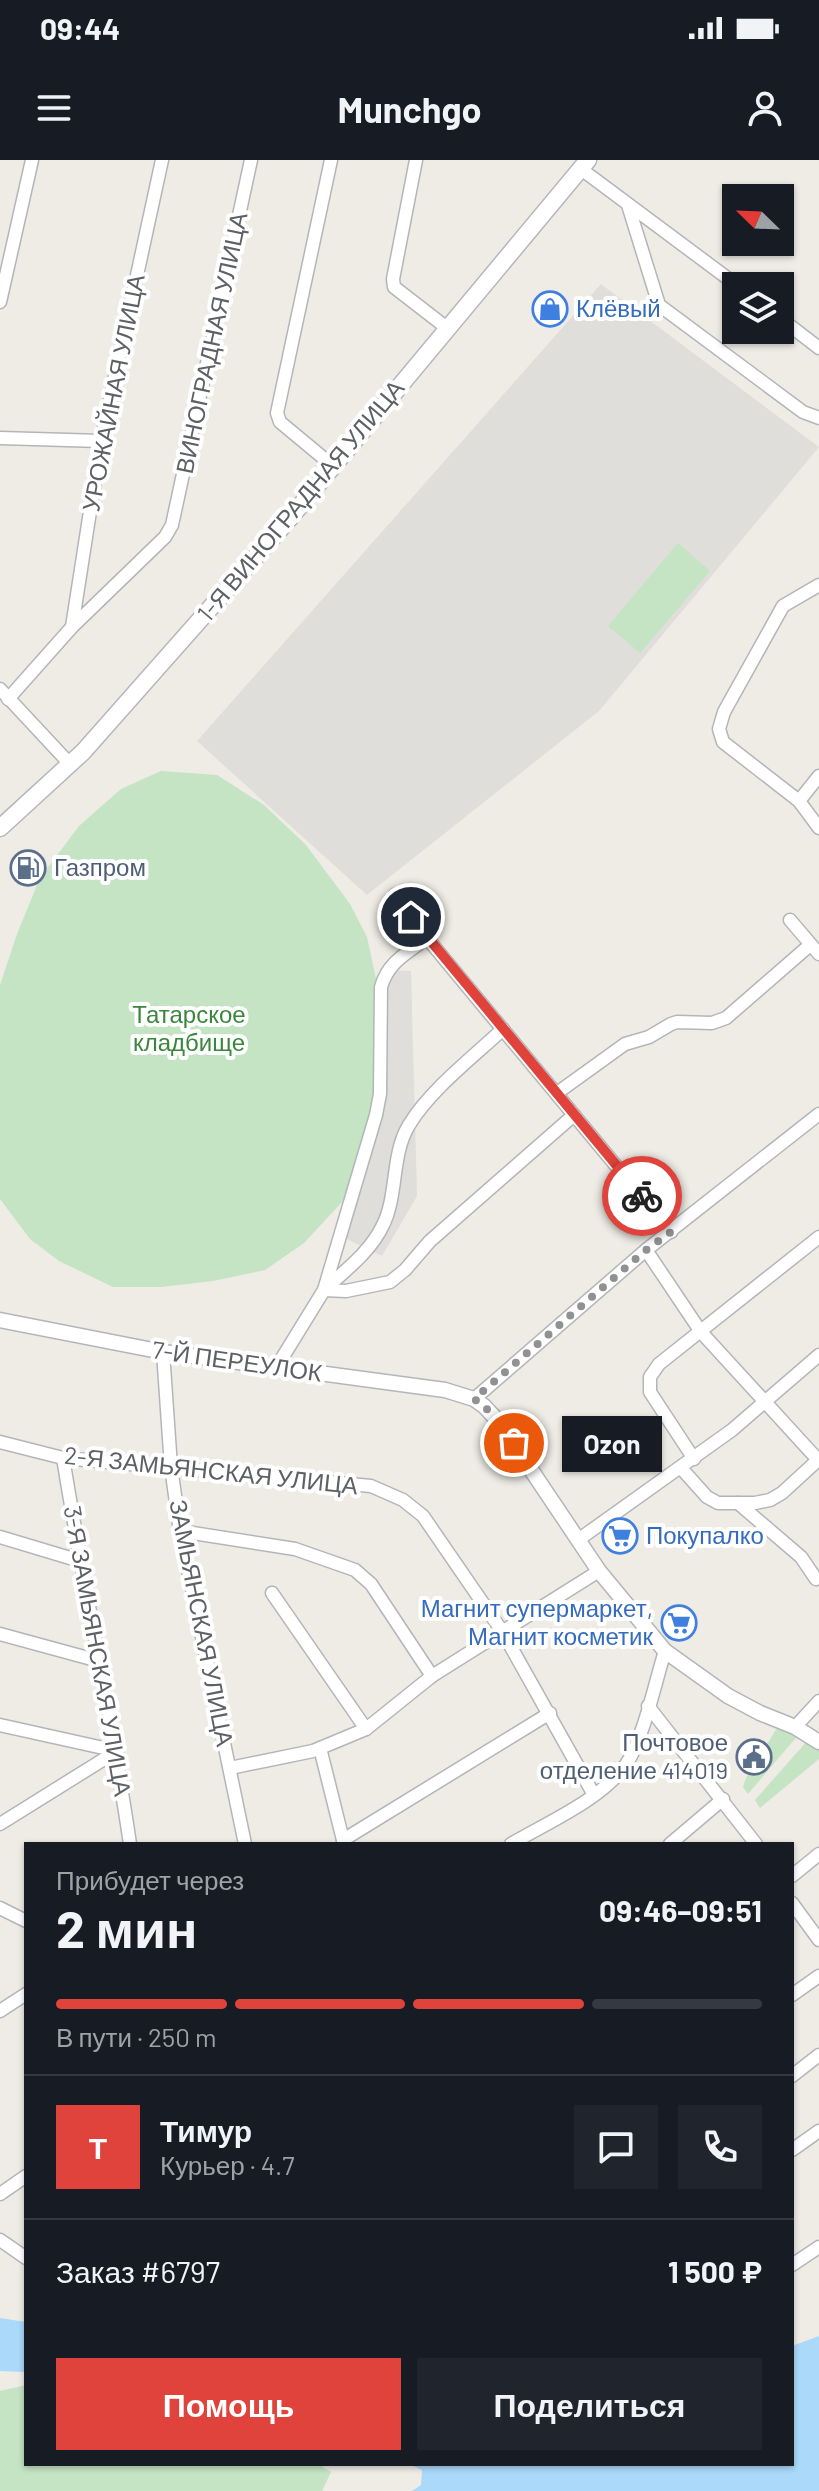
<!DOCTYPE html>
<html lang="ru">
<head>
<meta charset="utf-8">
<style>
  :root { --surface:#171b24; --page:#20242c; --text:#f1f3f6; --muted:#9ea1a6; --line:#363941; --accent:#df433b }
  body { margin:0; font-family:Barlow,sans-serif; background:var(--page); color:var(--text); height:100vh; display:flex; flex-direction:column; font-size:30px; white-space:nowrap }
  * { box-sizing:border-box; margin:0 }
  p { font-size:26px; color:var(--muted) }
  .icon { flex:none; width:44px; height:44px; fill:none; stroke:currentColor; stroke-width:2; stroke-linecap:round; stroke-linejoin:round }
  .map { position:relative; flex:1; overflow:hidden }
  .details { position:absolute; left:24px; top:1682px; width:770px; height:624px; display:flex; flex-direction:column; background:var(--surface); border-radius:0px; box-shadow:0 2px 6px #0004 }
  .details>* { flex:none }
  .needle { width:52px; rotate:293deg }
  .controls { position:absolute; left:722px; top:24px; display:grid; gap:16px }
  .controls a { display:grid; place-items:center; width:72px; height:72px; border-radius:0px; background:var(--surface); box-shadow:0 2px 6px #0004; font-size:40px }
  .pin { position:absolute; display:grid; place-items:center; width:68px; height:68px; color:#fff; margin:-34px; border:4px solid #fff; border-radius:50%; box-shadow:0 2px 8px #0007 }
  .courier { position:absolute; display:grid; place-items:center; width:80px; height:80px; margin:-40px; border:6px solid #df433b; border-radius:50%; background:#fff; color:#222; box-shadow:0 2px 10px #0007 }
  .bubble { position:absolute; height:56px; border-radius:0px; background:var(--surface); box-shadow:0 2px 6px #0004; font-size:26px; font-weight:700; line-height:56px; text-align:center }
  .headline em { font-style:normal; font-weight:700 }
  .headline div { display:flex; flex-direction:column-reverse }
  .headline { display:flex; align-items:center; justify-content:space-between; height:136px; padding:0 32px }
  h1 { font-size:52px; font-weight:700; line-height:60px }
  .bar { display:grid; grid-template-columns:repeat(4,1fr); gap:12px 8px; align-content:center; height:96px; padding:0 32px }
  .bar i { height:10px; border-radius:6px; background:var(--line) }
  .bar .current { background:var(--accent) }
  .bar p { grid-column:span 4 }
  .line { display:flex; align-items:center; gap:20px; padding:0 32px; border-top:2px solid var(--line) }
  .line div { flex:1 }
  .round { display:grid; place-items:center; flex:none; width:84px; height:84px; border-radius:0px; background:var(--page) }
  .action { display:flex; gap:16px; margin-top:auto; padding:16px 32px }
  .action a { flex:1; height:92px; border-radius:0px; background:var(--accent); color:#fff; font-size:32px; font-weight:700; line-height:92px; text-align:center }
  .action a+a { background:var(--page); color:var(--text) }
  .status { display:flex; justify-content:space-between; align-items:center; height:56px; padding:0 40px; background:var(--surface); direction:ltr }
  .status svg { height:22px; fill:currentColor }
  header { display:flex; justify-content:space-between; align-items:center; height:104px; padding:0 32px; background:var(--surface); font-size:36px; font-weight:700 }
  .map>svg:first-child { display:block }
  .industrial { fill:#e0deda }
  .green { fill:#c4e4c3 }
  .water { fill:#aad9fa }
  .lines { fill:none; stroke-linecap:round; stroke-linejoin:round }
  .minor-casing { stroke:#b3b6b9; stroke-width:15 }
  .tertiary-casing { stroke:#b3b6b9; stroke-width:17 }
  .secondary-casing { stroke:#b4b8bc; stroke-width:19 }
  .minor { stroke:#fff; stroke-width:12 }
  .tertiary { stroke:#fff; stroke-width:14 }
  .secondary { stroke:#fff; stroke-width:16 }
  .done { stroke:#909292; stroke-width:8; stroke-dasharray:0 14.4 }
  .route { stroke:#df433b; stroke-width:10 }
  .labels { text-anchor:middle; stroke-width:8; stroke-linejoin:round; paint-order:stroke }
  .shop-label { font-size:24px; fill:#366cbe; stroke:#fff; text-anchor:start }
  .street-label { font-size:24px; fill:#5d6165; stroke:#fff }
  .service-label { font-size:24px; fill:#4e5e75; stroke:#fff; text-anchor:start }
  .park-label { font-size:24px; fill:#3b863d; stroke:#fff }
</style>
</head>
<body>
<div class="status"><b>09:44</b><svg viewBox="0 0 49 12"><path d="M0 12V9h3v3zM5 12V6h3v6zM10 12V3h3v9zM15 12V0h3v12zM26 1h20v11H26zM47 4h2v5h-2z"/></svg></div>
<header><svg class="icon" aria-label="menu" viewBox="0 0 24 24"><path d="M4 6h16M4 12h16M4 18h16"/></svg>Munchgo<svg class="icon" aria-label="person" viewBox="0 0 24 24"><circle cx="12" cy="8" r="4"/><path d="M4 21q1-7 8-7t8 7"/></svg></header>
<div class="map">
<svg width="819" height="2331" viewBox="0 0 819 2331">
  <rect width="100%" height="100%" fill="#eeece5"/>
  <g class="industrial">
    <path d="M601 124 819 287 599 551 367 735 197 581Z"/>
    <path d="M382 810 411 811 417 1036 382 1096 345 1078 385 933Z"/>
  </g>
  <g class="green">
    <path d="M678 383 710 411 640 493 608 466Z"/>
    <path d="M161 611 217 615 264 645 306 685 350 744 367 777 376 819 377 882 372 948 359 1001 342 1042 304 1083 265 1110 213 1121 161 1127H113L59 1101 30 1079 0 1039V825L17 774 40 718 79 666 121 629Z"/>
    <path d="M782 1560 800 1573 748 1634 743 1627 746 1618Z"/>
    <path d="M808 1580 819 1587V1599L760 1648 755 1640Z"/>
    <path d="M26 2225V2304H318L331 2312 322 2331H0V2231Z"/>
  </g>
  <g class="water">
    <path d="M0 2158 26 2162V2212L0 2211Z"/>
    <path d="M819 2176V2331H412L421 2325 422 2310 413 2306 364 2304H792V2186Z"/>
  </g>
  <g class="lines">
    <defs>
      <g id="minor">
        <path d="M331 0 277 253 280 262 333 306"/>
        <path d="M416 0 393 119 394 127 447 168"/>
        <path d="M581 9 738 126"/>
        <path d="M628 45 659 145 803 252 819 258"/>
        <path d="M0 142 32 0"/>
        <path d="M780 158 819 188"/>
        <path d="M0 278 101 281"/>
        <path d="M819 425 783 446 724 552 719 569 723 582 799 641 819 668"/>
        <path d="M72 467 101 281 162 0"/>
        <path d="M0 529 70 604"/>
        <path d="M8 539 72 467 165 377 172 365 251 0"/>
        <path d="M799 641 819 616"/>
        <path d="M395 735 427 778 671 1072"/>
        <path d="M790 760 819 794"/>
        <path d="M557 933 625 884 649 877 671 864 677 862 712 863 726 858 810 785"/>
        <path d="M646 1090 701 1172 819 1301"/>
        <path d="M326 1128C346 1110 371 1091 383 1065 398 1035 391 994 409 965 430 930 473 897 503 869"/>
        <path d="M324 1130 346 1131 390 1122 405 1110 430 1081 574 955"/>
        <path d="M163 1192 171 1307 180 1371 245 1684"/>
        <path d="M276 1208 324 1130 376 955 380 934 381 827C388 802 407 793 427 778"/>
        <path d="M474 1239 646 1090 819 954"/>
        <path d="M0 1282 63 1298 371 1326 403 1340 423 1356 502 1471 594 1635"/>
        <path d="M63 1298C84 1427 111 1555 130 1684"/>
        <path d="M694 1299 650 1232V1217L659 1204 819 1077"/>
        <path d="M681 1308 707 1337 718 1343H755L770 1340 782 1333 819 1299"/>
        <path d="M738 1343 801 1397 816 1419"/>
        <path d="M180 1371 295 1389 355 1410 371 1424 432 1516"/>
        <path d="M0 1377 80 1401"/>
        <path d="M578 1380 732 1270 819 1195"/>
        <path d="M272 1433 366 1569"/>
        <path d="M0 1474 99 1501"/>
        <path d="M648 1546 756 1684"/>
        <path d="M0 1565 117 1591"/>
        <path d="M795 1567 819 1541"/>
        <path d="M320 1588 344 1684"/>
        <path d="M230 1608 313 1591 366 1569 432 1516 599 1411"/>
        <path d="M0 1664 117 1591"/>
        <path d="M343 1680 550 1553"/>
        <path d="M511 1684C548 1662 603 1639 627 1603 644 1576 655 1523 665 1491"/>
        <path d="M670 1684 723 1639"/>
        <path d="M792 1716 819 1694"/>
        <path d="M792 1743 819 1780"/>
        <path d="M0 1748 26 1761"/>
        <path d="M792 1835 819 1816"/>
        <path d="M0 1851 26 1834"/>
        <path d="M792 1916 819 1895"/>
        <path d="M792 1990 819 1971"/>
        <path d="M0 2034 26 2016"/>
        <path d="M0 2080 26 2098"/>
        <path d="M792 2105 819 2087"/>
      </g>
      <path id="tertiary" d="M0 1160 163 1192 445 1230 474 1239 484 1246 499 1262 599 1411 665 1491 728 1536 760 1553 795 1567 819 1582"/>
      <path id="secondary" d="M0 668 83 592 290 358 588 0"/>
    </defs>
    <use href="#minor" class="minor-casing"/>
    <use href="#tertiary" class="tertiary-casing"/>
    <use href="#secondary" class="secondary-casing"/>
    <use href="#minor" class="minor"/>
    <use href="#tertiary" class="tertiary"/>
    <use href="#secondary" class="secondary"/>
  </g>
  <g class="lines">
    <path class="done" d="M514 1283C502 1266 491 1250 474 1239L646 1090 671 1072 642 1036"/>
    <path class="route" d="M411 757 642 1036"/>
  </g>
  <defs>
    <symbol id="shop-ring" viewBox="-11 -11 22 22"><circle r="9.5" fill="#fff" stroke="#3f7fe0" stroke-width="1.5"/><path d="M-5-2.5h2.3a2.7 3.5 0 0 1 5.4 0H5L5.5 6h-11ZM-1.5-2.5h3a1.5 2.3 0 0 0-3 0Z" fill="#3f7fe0"/></symbol>
    <symbol id="fuel-ring" viewBox="-11 -11 22 22"><circle r="9.5" fill="#fff" stroke="#5c6f8a" stroke-width="1.5"/><path d="M-5.5-6h7V0h2V4h1.3V-2.5L3-4.5l.8-.8L6-3V5H2.5V1h-1V6h-7ZM-4.2-4.7v3.2H.2V-4.7Z" fill="#5c6f8a"/></symbol>
    <symbol id="supermarket-ring" viewBox="-11 -11 22 22"><circle r="9.5" fill="#fff" stroke="#3f7fe0" stroke-width="1.5"/><path d="M-6-5.5h2.5l.6 2H6L4.5 2H-2.5L-4.4-4H-6ZM-1.5 3.2a1.3 1.3 0 1 0 .1 0ZM3 3.2a1.3 1.3 0 1 0 .1 0Z" fill="#3f7fe0"/></symbol>
    <symbol id="civic-ring" viewBox="-11 -11 22 22"><circle r="9.5" fill="#fff" stroke="#5c6f8a" stroke-width="1.5"/><path d="M-.6-6.5H3V-4.5H.6V-3L4-1V1h2V6H-6V1h2V-1L-.6-3ZM-1.2 2.5V6h2.4V2.5Z" fill="#5c6f8a"/></symbol>
  </defs>
  <g fill-rule="evenodd">
    <use href="#shop-ring" x="530" y="129" width="40" height="40"/>
    <use href="#fuel-ring" x="8" y="688" width="40" height="40"/>
    <use href="#supermarket-ring" x="600" y="1356" width="40" height="40"/>
    <use href="#supermarket-ring" x="659" y="1443" width="40" height="40"/>
    <use href="#civic-ring" x="734" y="1577" width="40" height="40"/>
  </g>
  <g class="labels">
    <g class="shop-label">
      <text x="576" y="157">Клёвый</text>
      <text x="646" y="1384">Покупалко</text>
      <text x="653" y="1457" text-anchor="end">Магнит супермаркет,<tspan x="653" dy="28">Магнит косметик</tspan></text>
    </g>
    <g class="street-label">
      <text transform="translate(212 183) rotate(-78)" y="8">ВИНОГРАДНАЯ УЛИЦА</text>
      <text transform="translate(114 233) rotate(-79)" y="8">УРОЖАЙНАЯ УЛИЦА</text>
      <text transform="translate(301 341) rotate(-50)" y="8">1-Я ВИНОГРАДНАЯ УЛИЦА</text>
      <text transform="translate(237 1202) rotate(8)" y="8">7-Й ПЕРЕУЛОК</text>
      <text transform="translate(211 1311) rotate(6)" y="8">2-Я ЗАМЬЯНСКАЯ УЛИЦА</text>
      <text transform="translate(201 1463) rotate(79)" y="8">ЗАМЬЯНСКАЯ УЛИЦА</text>
      <text transform="translate(97 1491) rotate(80)" y="8">3-Я ЗАМЬЯНСКАЯ УЛИЦА</text>
    </g>
    <g class="service-label">
      <text x="54" y="716">Газпром</text>
      <text x="728" y="1591" text-anchor="end">Почтовое<tspan x="728" dy="28">отделение 414019</tspan></text>
    </g>
    <g class="park-label">
      <text x="189" y="863">Татарское<tspan x="189" dy="28">кладбище</tspan></text>
    </g>
  </g>
</svg>
<div class="controls">
<a><svg class="needle" viewBox="-14 -14 28 28"><path d="M0-13l5 13h-10z" fill="#e53935"/><path d="M0 13l5-13h-10z" fill="#9ea1a6"/></svg></a>
<a><svg class="icon" aria-label="layers" viewBox="0 0 24 24"><path d="M12 4l9 5-9 5-9-5zM3 14l9 5 9-5"/></svg></a>
</div>
<div class="pin" style="left:514px;top:1283px;background:#ea580c"><svg class="icon" aria-label="bag" viewBox="0 0 24 24"><path d="M5 8h14l-1 12H6zM9 8a3 3 0 0 1 6 0"/></svg></div>
<div class="pin" style="left:411px;top:757px;background:#1f2937"><svg class="icon" aria-label="home" viewBox="0 0 24 24"><path d="M3 11l9-7 9 7M6 9v11h12V9"/></svg></div>
<div class="courier" style="left:642px;top:1036px"><svg class="icon" aria-label="bike" viewBox="0 0 24 24"><circle cx="6" cy="16" r="4"/><circle cx="18" cy="16" r="4"/><path d="M6 16l4-8h5l3 8M10 8l3 8H6M13 5h3"/></svg></div>
<div class="bubble" style="left:562px;top:1256px;width:100px">Ozon</div>
<section class="details">
<div class="headline"><div><h1>2 мин</h1><p>Прибудет через</p></div><em>09:46–09:51</em></div>
<div class="bar"><i class="current"></i><i class="current"></i><i class="current"></i><i></i><p>В пути · 250 m</p></div>
<div class="line" style="height:144px"><b class="round" style="background:var(--accent);color:#fff">Т</b><div><b>Тимур</b><p>Курьер · 4.7</p></div><a class="round"><svg class="icon" aria-label="chat" viewBox="0 0 24 24"><path d="M4 5h16v11H9l-5 4z"/></svg></a><a class="round"><svg class="icon" aria-label="phone" viewBox="0 0 24 24"><path d="M5 4h4l2 5-3 2q2 4 5 5l2-3 5 2v4C11 20 4 13 5 4z"/></svg></a></div>
<div class="line" style="height:104px"><div>Заказ #6797</div><b>1 500 ₽</b></div>
<div class="action"><a>Помощь</a><a>Поделиться</a></div>
</section>
</div>
</body>
</html>
